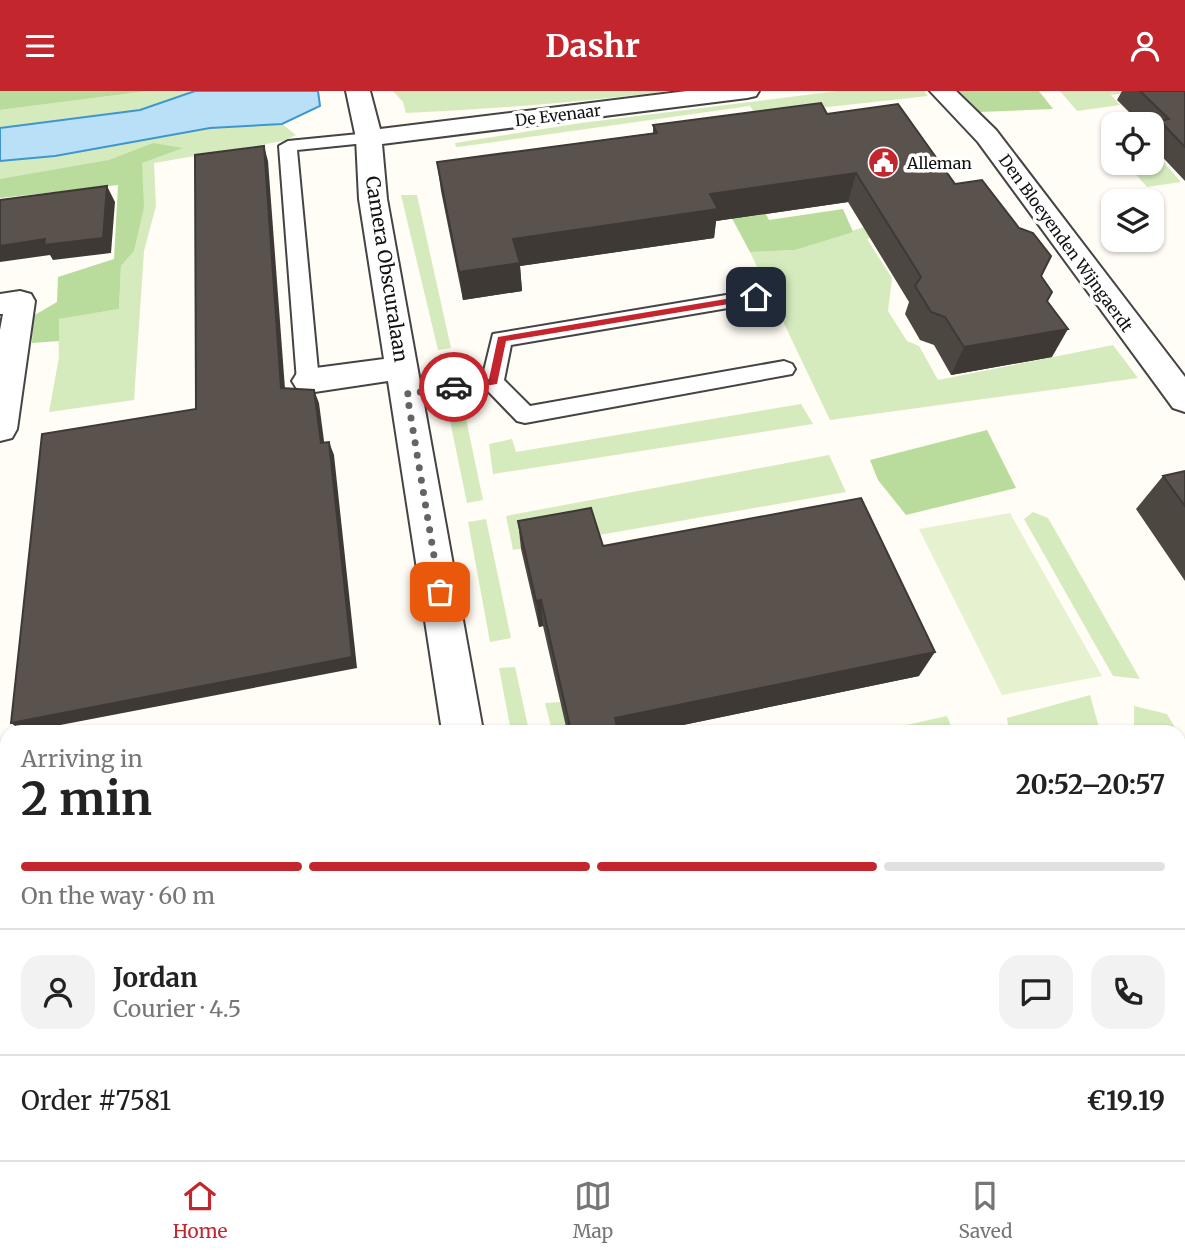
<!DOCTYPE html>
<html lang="en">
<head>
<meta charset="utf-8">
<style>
  :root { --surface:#fff; --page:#f2f2f2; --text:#222; --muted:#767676; --line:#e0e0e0; --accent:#c4262e }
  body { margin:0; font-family:Merriweather,serif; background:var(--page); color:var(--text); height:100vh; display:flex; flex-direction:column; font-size:26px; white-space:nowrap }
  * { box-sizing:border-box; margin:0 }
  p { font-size:23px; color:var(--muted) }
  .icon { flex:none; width:38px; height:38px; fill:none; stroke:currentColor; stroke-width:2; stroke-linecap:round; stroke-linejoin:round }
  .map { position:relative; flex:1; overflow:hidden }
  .details { position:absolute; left:0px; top:634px; width:1186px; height:436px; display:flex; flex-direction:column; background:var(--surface); border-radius:21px 21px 0 0; box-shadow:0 2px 5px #0004 }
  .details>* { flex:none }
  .controls { position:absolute; left:1101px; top:21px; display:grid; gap:14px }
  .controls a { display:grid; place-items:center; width:63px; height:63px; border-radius:14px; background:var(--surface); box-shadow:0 2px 5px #0004; font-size:35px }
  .pin { position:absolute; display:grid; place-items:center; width:60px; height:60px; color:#fff; margin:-30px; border-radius:14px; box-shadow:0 4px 10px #0006 }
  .courier { position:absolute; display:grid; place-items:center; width:70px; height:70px; margin:-35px; border:5px solid #c4262e; border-radius:50%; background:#fff; color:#222; box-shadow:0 2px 9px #0007 }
  .overview em { font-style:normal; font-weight:700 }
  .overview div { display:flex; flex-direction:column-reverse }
  .overview { display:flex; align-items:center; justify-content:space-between; height:119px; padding:0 21px }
  h1 { font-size:46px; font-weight:700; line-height:52px }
  .bar { display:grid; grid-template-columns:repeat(4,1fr); gap:10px 7px; align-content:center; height:84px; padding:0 21px }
  .bar i { height:9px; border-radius:5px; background:var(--line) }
  .bar .on { background:var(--accent) }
  .bar p { grid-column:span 4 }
  .line { display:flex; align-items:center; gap:18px; padding:0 21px; border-top:2px solid var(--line) }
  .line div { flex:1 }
  .round { display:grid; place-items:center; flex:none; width:74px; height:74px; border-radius:21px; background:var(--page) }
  header { display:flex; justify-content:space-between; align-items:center; height:91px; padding:0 21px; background:var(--accent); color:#fff; font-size:32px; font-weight:700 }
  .menu { display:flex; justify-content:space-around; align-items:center; height:98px; border-top:2px solid var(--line); background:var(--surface); font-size:19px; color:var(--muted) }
  .menu a { display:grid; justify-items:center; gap:4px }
  .menu .on { color:var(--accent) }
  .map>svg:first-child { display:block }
  .green { fill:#d5ebbd }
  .forest { fill:#b9dc9c }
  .pitch { fill:#e6f2cf }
  .water { fill:#b9e0f7; stroke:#3f96cf; stroke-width:2 }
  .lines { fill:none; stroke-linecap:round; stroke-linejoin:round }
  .lane-casing { stroke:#444; stroke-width:4 }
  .street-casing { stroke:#444; stroke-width:4 }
  .lane { fill:#fff; fill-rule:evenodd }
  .street { fill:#fff; fill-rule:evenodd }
  .wall { fill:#4d4742 }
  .shaded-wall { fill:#3f3936 }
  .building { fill:#5a524d; stroke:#3f3936; stroke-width:2 }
  .route { fill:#c4262e }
  .done { stroke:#646461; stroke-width:7; stroke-dasharray:0 12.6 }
  .labels { text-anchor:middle; stroke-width:7; stroke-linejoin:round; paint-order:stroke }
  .far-street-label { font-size:16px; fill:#111; stroke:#fff }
  .far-poi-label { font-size:16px; fill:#111; stroke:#fff; text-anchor:start }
  .street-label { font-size:19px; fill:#111; stroke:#fff }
</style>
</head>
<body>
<header><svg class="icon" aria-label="menu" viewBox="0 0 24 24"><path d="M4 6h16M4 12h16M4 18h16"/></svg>Dashr<svg class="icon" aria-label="person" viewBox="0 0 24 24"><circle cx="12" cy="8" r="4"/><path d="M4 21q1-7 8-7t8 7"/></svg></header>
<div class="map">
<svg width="1185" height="1069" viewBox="0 0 1185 1069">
  <rect width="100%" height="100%" fill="#fffdf5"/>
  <g class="green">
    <path d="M148 0H195L140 19 0 37V19Z"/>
    <path d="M393 0H671C582 11 494 18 406 22L403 11Z"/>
    <path d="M837 0H924L928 5 756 24 750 15 466 55 456 56 455 52 581 32Z"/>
    <path d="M1060 0H1140L1111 4 1120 14 1077 20Z"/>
    <path d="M282 33 296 44 283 50 154 72 156 115 144 160 134 309 49 321 59 266 58 228 119 218 121 175 134 160 142 72 0 88V70L55 65 210 37Z"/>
    <path d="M1152 58 1181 91 1147 96 1126 72H1152Z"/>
    <path d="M401 104H417L451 257 438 259Z"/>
    <path d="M873 133 882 141 867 148 892 187 888 220 907 250 919 255 938 289 1113 254 1138 287 830 329 750 161 795 159Z"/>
    <path d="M801 313 813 333 493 383 489 353 512 348 516 361Z"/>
    <path d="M465 323 483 409 467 412 449 325Z"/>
    <path d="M829 364 846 401 513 459 506 425Z"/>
    <path d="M1033 421 1048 427 1140 588 1113 585 1024 428Z"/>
    <path d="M486 428 511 547 490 551 468 431Z"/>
    <path d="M515 576 529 640H511L499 577Z"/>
    <path d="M1090 604 1100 640H1009L1007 627Z"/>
    <path d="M560 611 570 640H552L545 612Z"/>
    <path d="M1134 615 1167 623 1177 640H1134Z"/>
    <path d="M947 625 953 640H879Z"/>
    <path d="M1180 722 1185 731V1069H922L920 1062H1180Z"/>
    <path d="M383 1062H858L831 1069H384Z"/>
  </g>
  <g class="forest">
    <path d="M0 0H148L0 19Z"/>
    <path d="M959 0H1039L1053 18 980 21Z"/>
    <path d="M725 41 769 129 843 118 853 141 795 159 750 161 698 64Z"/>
    <path d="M153 52 183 57 142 72 144 116 134 160 121 175 119 218 59 228V250L32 252 33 225 57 211 58 186 114 168 118 94 0 107V88L109 69Z"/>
    <path d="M987 339 1016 397 906 424 878 389 870 369Z"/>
  </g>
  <path class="pitch" d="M1010 422 1102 585 1002 604 919 438Z"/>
  <path class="water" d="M195 0H318L320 15 282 33 210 37 55 65 0 70V37L140 19Z"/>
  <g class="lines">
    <defs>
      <g id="lane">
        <path d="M369 42 375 43 378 47 375 51 297 59 319 290 316 296 308 298 300 296 297 290 279 55 288 50Z"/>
        <path d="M756 199 763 201 766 206 763 211 511 254 504 289 530 315 784 270 792 273 795 278 792 283 525 332 517 330 488 300 407 311 399 309 396 303 399 297 407 295 483 284 493 243Z"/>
      </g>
      <g id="street">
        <path d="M346 0H370L380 38 687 0H759L756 5 747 7 382 53 387 108 483 640H442L388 290 308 302 297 298 292 290 297 282 308 278 384 268 359 108 356 47Z"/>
        <path d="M930 0H956L996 39 1185 286V321L1173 317 978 51Z"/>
        <path d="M20 200 31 203 35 210 17 338 12 347 0 350V239L3 223H0V203Z"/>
        <path d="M7 1019V1062H26L11 1069H0V1021Z"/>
      </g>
    </defs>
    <use href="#lane" class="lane-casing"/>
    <use href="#street" class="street-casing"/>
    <use href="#lane" class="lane"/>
    <use href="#street" class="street"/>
  </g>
  <g class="wall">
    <path d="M1122 0H1185V90L1152 55V33H1141L1117 9Z"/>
    <path d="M827 23 955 93 1041 186 1048 210 1052 266 951 284 934 254 920 249 905 223 909 211 848 111 716 130 714 147 520 175 522 200 463 209 441 100 437 71 653 42V34Z"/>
    <path d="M1185 380V490L1136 418 1163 385Z"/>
    <path d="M518 430 603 455 919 585 654 640H567L543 535 539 536 521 458Z"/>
    <path d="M916 1062H933L953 1069H893Z"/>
  </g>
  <g class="shaded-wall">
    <path d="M264 55 268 70 286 311 281 297Z"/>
    <path d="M856 82 848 111 716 130 714 147 520 175 522 200 463 209 459 181 513 148 710 103Z"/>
    <path d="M107 95 115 111 111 162 53 169 50 164 0 171V155Z"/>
    <path d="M1068 238 1052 266 951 284 964 256Z"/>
    <path d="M314 299 319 312 326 365 321 352Z"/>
    <path d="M329 351 334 364 357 577 29 640H22L11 632Z"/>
    <path d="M541 509 543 535 539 536 536 510Z"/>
    <path d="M935 561 919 585 654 640H614L615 627Z"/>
    <path d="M7 873V881L0 883V875Z"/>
  </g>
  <g class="building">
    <path d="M1140 0H1185V56L1160 30 1169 28Z"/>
    <path d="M821 12 827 23 898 13 955 93 982 89 1019 137 1033 142 1051 165 1041 185 1052 201 1047 210 1068 238 964 256 945 226 931 221 915 195 921 186 856 82 710 103 718 118 513 148 520 172 459 181 437 71 657 42 653 34Z"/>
    <path d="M264 55 281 297 314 299 321 352 329 351 352 566 11 632 42 343 196 318 195 64Z"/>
    <path d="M107 95 103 147 44 154 45 148 0 155V109Z"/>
    <path d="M1185 380V415L1163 385Z"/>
    <path d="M861 407 935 561 615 627 618 640H571L541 509 536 510 518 430 591 417 603 455Z"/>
    <path d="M7 710V873L0 875V717L1 711Z"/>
    <path d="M933 1062H950L953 1069H910Z"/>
  </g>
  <path class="route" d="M756 203 759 204V208L506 250 497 293 454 300 449 296 454 293 489 288 498 246Z"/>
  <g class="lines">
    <path class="done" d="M440 501 407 303 454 296"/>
  </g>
  <defs>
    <symbol id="civic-disc" viewBox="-11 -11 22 22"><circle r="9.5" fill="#c4262e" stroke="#fff"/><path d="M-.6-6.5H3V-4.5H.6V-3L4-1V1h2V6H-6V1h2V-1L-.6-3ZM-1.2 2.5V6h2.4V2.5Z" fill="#fff"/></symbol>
  </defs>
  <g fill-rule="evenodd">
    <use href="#civic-disc" x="866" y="54" width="35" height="35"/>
  </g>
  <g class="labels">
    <g class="far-street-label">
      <text transform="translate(558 24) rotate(-7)" y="6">De Evenaar</text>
      <text transform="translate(1066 152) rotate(54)" y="6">Den Bloeyenden Wijngaerdt</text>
    </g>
    <g class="far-poi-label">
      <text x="907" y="78">Alleman</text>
    </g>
    <g class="street-label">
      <text transform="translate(387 178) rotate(81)" y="7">Camera Obscuralaan</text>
    </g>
  </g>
</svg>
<div class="controls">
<a><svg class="icon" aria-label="locate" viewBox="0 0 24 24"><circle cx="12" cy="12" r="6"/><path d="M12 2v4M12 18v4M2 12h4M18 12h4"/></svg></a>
<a><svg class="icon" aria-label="layers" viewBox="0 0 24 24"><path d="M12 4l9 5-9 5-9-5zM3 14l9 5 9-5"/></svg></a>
</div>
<div class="pin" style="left:440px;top:501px;background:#ea580c"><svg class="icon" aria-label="bag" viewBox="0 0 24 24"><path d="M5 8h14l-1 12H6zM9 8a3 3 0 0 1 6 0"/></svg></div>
<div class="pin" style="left:756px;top:206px;background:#1f2937"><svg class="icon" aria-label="home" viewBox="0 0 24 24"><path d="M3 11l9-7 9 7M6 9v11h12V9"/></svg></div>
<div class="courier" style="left:454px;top:296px"><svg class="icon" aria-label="car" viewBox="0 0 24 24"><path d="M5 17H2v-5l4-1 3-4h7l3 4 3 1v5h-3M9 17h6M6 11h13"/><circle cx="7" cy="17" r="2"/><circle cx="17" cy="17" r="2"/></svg></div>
<section class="details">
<div class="overview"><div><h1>2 min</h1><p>Arriving in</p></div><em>20:52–20:57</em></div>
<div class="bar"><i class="on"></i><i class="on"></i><i class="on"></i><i></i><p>On the way · 60 m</p></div>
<div class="line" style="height:126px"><a class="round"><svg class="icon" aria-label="person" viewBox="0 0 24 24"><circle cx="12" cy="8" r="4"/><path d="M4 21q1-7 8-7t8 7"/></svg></a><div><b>Jordan</b><p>Courier · 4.5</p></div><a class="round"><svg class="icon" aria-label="chat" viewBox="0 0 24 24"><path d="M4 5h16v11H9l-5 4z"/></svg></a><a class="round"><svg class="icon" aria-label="phone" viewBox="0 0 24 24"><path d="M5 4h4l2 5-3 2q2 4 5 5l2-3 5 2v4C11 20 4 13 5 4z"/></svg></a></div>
<div class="line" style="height:91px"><div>Order #7581</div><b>€19.19</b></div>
</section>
</div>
<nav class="menu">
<a class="on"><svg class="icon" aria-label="home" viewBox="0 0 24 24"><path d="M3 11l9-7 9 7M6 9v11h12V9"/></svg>Home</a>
<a><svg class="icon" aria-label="map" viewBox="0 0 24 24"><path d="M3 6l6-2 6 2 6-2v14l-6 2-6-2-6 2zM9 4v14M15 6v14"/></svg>Map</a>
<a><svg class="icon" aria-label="saved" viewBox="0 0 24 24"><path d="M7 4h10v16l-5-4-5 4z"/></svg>Saved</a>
</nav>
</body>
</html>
